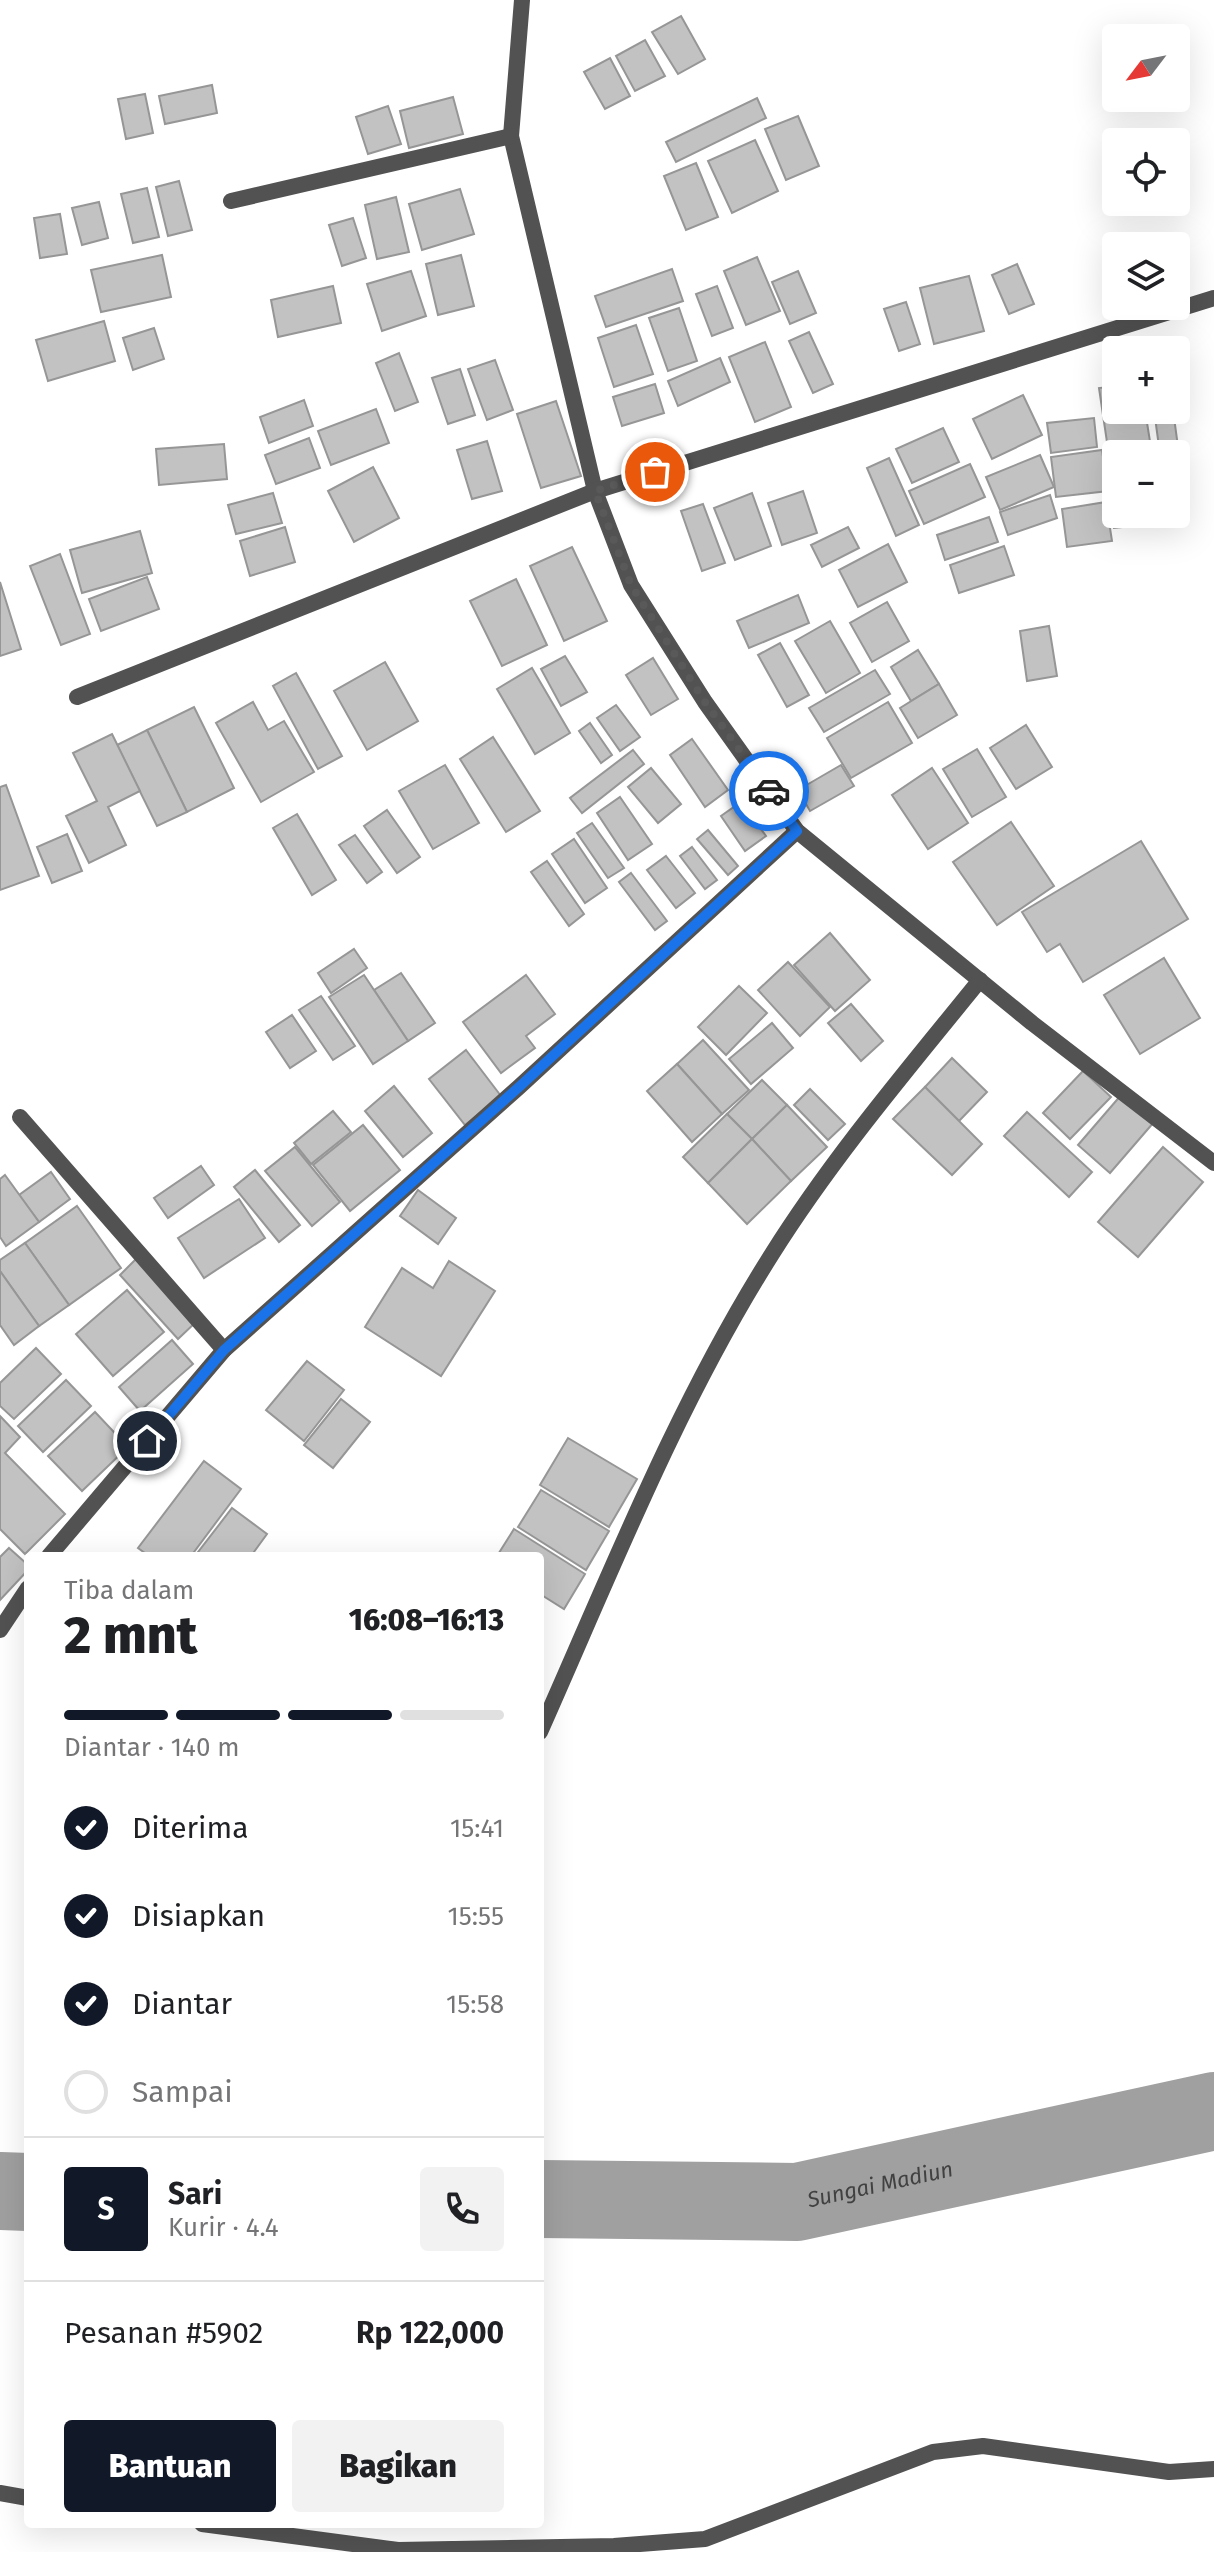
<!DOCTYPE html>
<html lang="id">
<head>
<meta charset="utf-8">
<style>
  :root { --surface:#fff; --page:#f2f2f2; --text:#202124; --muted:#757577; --line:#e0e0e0; --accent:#111827 }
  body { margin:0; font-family:"Fira Sans",sans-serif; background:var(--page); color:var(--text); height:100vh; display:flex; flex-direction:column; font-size:30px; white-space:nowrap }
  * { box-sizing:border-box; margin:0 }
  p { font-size:26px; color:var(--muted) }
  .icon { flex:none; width:44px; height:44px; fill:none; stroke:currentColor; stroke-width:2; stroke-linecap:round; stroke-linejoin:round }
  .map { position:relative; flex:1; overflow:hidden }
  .panel { position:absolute; left:24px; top:1552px; width:520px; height:976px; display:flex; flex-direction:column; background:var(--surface); border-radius:8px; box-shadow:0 8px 32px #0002 }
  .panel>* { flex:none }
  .needle { width:52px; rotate:238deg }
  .buttons { position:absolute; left:1102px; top:24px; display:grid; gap:16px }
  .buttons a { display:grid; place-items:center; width:88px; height:88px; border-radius:8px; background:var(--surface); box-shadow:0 8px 32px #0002; font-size:40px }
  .pin { position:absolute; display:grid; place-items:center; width:68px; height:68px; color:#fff; margin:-34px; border:4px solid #fff; border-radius:50%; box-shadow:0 2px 8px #0007 }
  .courier { position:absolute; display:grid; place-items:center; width:80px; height:80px; margin:-40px; border:6px solid #1a73e8; border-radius:50%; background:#fff; color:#222; box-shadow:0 2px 10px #0007 }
  .head em { font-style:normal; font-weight:800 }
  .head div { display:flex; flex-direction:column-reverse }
  .head { display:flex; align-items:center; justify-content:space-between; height:136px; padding:0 40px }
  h1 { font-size:52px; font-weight:800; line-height:60px }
  .bar { display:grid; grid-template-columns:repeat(4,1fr); gap:12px 8px; align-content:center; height:96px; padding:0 40px }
  .bar i { height:10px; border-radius:6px; background:var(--line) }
  .bar .selected { background:var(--accent) }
  .bar p { grid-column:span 4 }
  .line { display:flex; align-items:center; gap:20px; padding:0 40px; border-top:2px solid var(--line) }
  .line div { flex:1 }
  .round { display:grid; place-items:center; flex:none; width:84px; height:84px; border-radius:8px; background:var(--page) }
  ol { padding:0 40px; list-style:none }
  li { display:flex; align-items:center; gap:24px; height:88px }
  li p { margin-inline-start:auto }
  li .icon { padding:8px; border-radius:50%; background:var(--accent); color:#fff; stroke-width:4 }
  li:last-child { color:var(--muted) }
  li i { width:44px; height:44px; border:4px solid var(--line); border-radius:50% }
  .cta { display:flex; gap:16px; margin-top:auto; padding:16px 40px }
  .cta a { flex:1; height:92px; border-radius:8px; background:var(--accent); color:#fff; font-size:32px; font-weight:800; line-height:92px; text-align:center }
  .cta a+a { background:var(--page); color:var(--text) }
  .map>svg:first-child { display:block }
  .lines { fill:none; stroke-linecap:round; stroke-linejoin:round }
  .river { stroke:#a0a0a0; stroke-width:78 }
  .building { fill:#c2c2c2; stroke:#969696; stroke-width:2 }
  .street { stroke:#525252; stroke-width:16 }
  .done { stroke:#595959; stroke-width:8; stroke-dasharray:0 14.4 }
  .route { stroke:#1a73e8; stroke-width:10 }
  .labels { text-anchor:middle; stroke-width:6; stroke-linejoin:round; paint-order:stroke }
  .water-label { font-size:22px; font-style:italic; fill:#414141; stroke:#fff }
</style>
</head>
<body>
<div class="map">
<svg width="1214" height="2552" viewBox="0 0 1214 2552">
  <rect width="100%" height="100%" fill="#fff"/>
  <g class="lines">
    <g class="river">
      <path d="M0 2191 28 2192"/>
      <path id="s1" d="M540 2199 797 2202 1214 2111"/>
    </g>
  </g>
  <g class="building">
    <path d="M681 16 705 59 678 74 652 32Z"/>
    <path d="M645 40 665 76 635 91 616 56Z"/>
    <path d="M610 58 630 96 605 109 584 72Z"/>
    <path d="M212 85 217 113 165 124 159 96Z"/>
    <path d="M145 94 153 133 126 139 118 99Z"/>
    <path d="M453 97 463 134 409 148 400 111Z"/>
    <path d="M757 98 766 118 676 162 666 142Z"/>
    <path d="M388 106 401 144 368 154 356 117Z"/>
    <path d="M798 116 819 166 786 180 765 129Z"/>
    <path d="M755 140 778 191 732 213 708 161Z"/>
    <path d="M696 163 718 217 686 230 664 176Z"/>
    <path d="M179 181 192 230 168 236 156 187Z"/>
    <path d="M147 188 159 237 133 243 121 194Z"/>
    <path d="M460 189 474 234 422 250 409 204Z"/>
    <path d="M396 197 409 252 377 259 365 205Z"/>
    <path d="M99 202 108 238 82 245 72 208Z"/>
    <path d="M60 214 67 254 40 258 34 218Z"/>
    <path d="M353 218 366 258 342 266 329 225Z"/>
    <path d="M162 255 171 297 101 312 91 270Z"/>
    <path d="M461 255 474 306 438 315 426 264Z"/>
    <path d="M757 257 780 311 746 325 724 271Z"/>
    <path d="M1017 264 1034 304 1009 314 992 275Z"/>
    <path d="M672 269 683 301 606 327 595 296Z"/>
    <path d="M411 271 426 316 382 331 367 284Z"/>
    <path d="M798 271 816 313 790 324 772 282Z"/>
    <path d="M969 276 984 331 934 344 920 288Z"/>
    <path d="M333 286 341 323 278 337 271 300Z"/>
    <path d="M717 286 733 328 712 336 696 294Z"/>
    <path d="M906 302 920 344 899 351 884 309Z"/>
    <path d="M679 308 697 361 668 371 649 318Z"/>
    <path d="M104 321 115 361 48 381 36 340Z"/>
    <path d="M636 325 653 374 614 387 598 338Z"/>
    <path d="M154 328 164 359 133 370 123 338Z"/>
    <path d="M809 332 833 384 813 393 789 341Z"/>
    <path d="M765 342 791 407 755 422 729 357Z"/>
    <path d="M399 353 418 402 395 411 376 363Z"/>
    <path d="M720 358 730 382 678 406 668 381Z"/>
    <path d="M495 360 513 410 487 420 468 369Z"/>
    <path d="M460 369 475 415 448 424 432 378Z"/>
    <path d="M655 384 664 413 622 426 613 397Z"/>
    <path d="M1116 386V410H1145L1152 454H1116L1115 496 1099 388Z"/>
    <path d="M1023 395 1042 435 992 459 973 419Z"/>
    <path d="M304 400 313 426 269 443 260 417Z"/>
    <path d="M556 401 581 476 541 488 517 414Z"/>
    <path d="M376 409 389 443 331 465 318 431Z"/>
    <path d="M1154 410H1173L1188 520 1114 528 1111 501H1116V514H1176V454H1160Z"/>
    <path d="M1094 418 1097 447 1051 453 1047 423Z"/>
    <path d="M943 428 959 462 912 483 896 449Z"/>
    <path d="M309 438 320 468 276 484 265 455Z"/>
    <path d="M487 441 502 491 472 499 457 450Z"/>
    <path d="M224 444 227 479 159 485 156 449Z"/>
    <path d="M1102 450 1108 491 1056 497 1051 457Z"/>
    <path d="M1040 455 1054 487 1000 510 986 477Z"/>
    <path d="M889 458 919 525 896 536 867 468Z"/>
    <path d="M970 464 985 497 924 524 909 491Z"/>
    <path d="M373 467 399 518 354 542 328 491Z"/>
    <path d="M803 491 817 533 782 545 768 503Z"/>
    <path d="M273 493 282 523 236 534 228 505Z"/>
    <path d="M752 493 771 546 735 560 714 508Z"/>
    <path d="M1050 495 1057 518 1008 535 1000 512Z"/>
    <path d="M1106 502 1112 541 1067 547 1062 509Z"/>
    <path d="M703 504 725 563 702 571 681 511Z"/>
    <path d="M989 517 998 542 945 560 937 535Z"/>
    <path d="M285 527 295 562 250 576 240 541Z"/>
    <path d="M848 527 859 548 822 567 811 545Z"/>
    <path d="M140 531 152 573 82 593 70 550Z"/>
    <path d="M888 544 907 582 858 607 839 570Z"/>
    <path d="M1004 546 1014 575 959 593 950 565Z"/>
    <path d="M572 547 607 621 564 641 530 566Z"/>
    <path d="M60 554 90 634 61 645 30 566Z"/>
    <path d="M147 577 159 609 101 631 89 599Z"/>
    <path d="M516 579 547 645 502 666 470 601Z"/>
    <path d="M0 582 21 649 0 656Z"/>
    <path d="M798 595 809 623 749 648 737 621Z"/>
    <path d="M887 602 909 641 872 662 850 623Z"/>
    <path d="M830 621 860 673 826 693 795 641Z"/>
    <path d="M1049 626 1057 676 1027 681 1020 631Z"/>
    <path d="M780 643 809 695 787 707 758 655Z"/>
    <path d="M918 650 939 684 911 701 891 667Z"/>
    <path d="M565 656 587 692 561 706 541 669Z"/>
    <path d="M653 658 678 699 651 715 626 675Z"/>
    <path d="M385 662 418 721 367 750 334 691Z"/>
    <path d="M532 668 570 733 535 754 497 689Z"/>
    <path d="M875 670 890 694 824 732 809 708Z"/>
    <path d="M296 673 342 756 318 769 273 686Z"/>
    <path d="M939 684 957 715 918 738 900 708Z"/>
    <path d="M253 702 268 730 284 721 314 772 261 802 216 723Z"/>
    <path d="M888 702 912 743 851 778 827 738Z"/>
    <path d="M616 705 640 737 620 751 597 718Z"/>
    <path d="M194 707 234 788 187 812 147 730Z"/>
    <path d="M590 723 612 755 601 763 579 731Z"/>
    <path d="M1026 725 1052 767 1016 789 990 748Z"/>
    <path d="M147 730 187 812 157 826 117 745Z"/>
    <path d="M112 734 140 791 108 807 126 845 89 863 66 816 97 801 73 753Z"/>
    <path d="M493 737 540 811 506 832 460 759Z"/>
    <path d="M692 739 728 790 705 807 670 755Z"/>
    <path d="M977 749 1006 797 972 817 943 769Z"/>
    <path d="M633 750 644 764 582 813 570 798Z"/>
    <path d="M445 765 479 823 433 849 399 791Z"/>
    <path d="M841 765 854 786 810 811 798 790Z"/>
    <path d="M651 768 681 804 658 823 628 787Z"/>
    <path d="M932 768 968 823 928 849 892 795Z"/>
    <path d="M6 785 39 876 0 890V787Z"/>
    <path d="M620 797 652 844 628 860 597 813Z"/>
    <path d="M741 802 766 836 745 851 721 816Z"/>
    <path d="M387 810 420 857 397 873 364 826Z"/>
    <path d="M297 814 336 880 312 895 273 828Z"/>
    <path d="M1011 822 1054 886 997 925 953 862Z"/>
    <path d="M592 823 624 868 608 878 577 833Z"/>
    <path d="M708 830 738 866 728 875 697 839Z"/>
    <path d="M67 834 82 871 52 883 37 847Z"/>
    <path d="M355 835 382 872 367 883 339 845Z"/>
    <path d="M574 839 607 888 585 903 552 854Z"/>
    <path d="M1141 841 1188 919 1083 982 1060 944 1047 952 1022 912Z"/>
    <path d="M692 847 717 880 705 889 680 856Z"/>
    <path d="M666 856 695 893 676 908 647 870Z"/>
    <path d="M547 861 584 914 569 926 531 872Z"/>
    <path d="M631 873 667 921 655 930 619 882Z"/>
    <path d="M830 933 870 980 835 1011 794 965Z"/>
    <path d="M354 949 367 968 331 993 318 973Z"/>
    <path d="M1164 958 1200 1018 1140 1054 1104 995Z"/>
    <path d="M788 962 830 1007 800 1036 758 990Z"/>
    <path d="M401 973 435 1023 408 1041 374 990Z"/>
    <path d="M364 975 408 1041 373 1064 329 997Z"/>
    <path d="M526 975 555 1014 526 1036 535 1048 501 1073 463 1022Z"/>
    <path d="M739 986 767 1013 726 1055 698 1027Z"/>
    <path d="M321 996 355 1046 333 1060 299 1010Z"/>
    <path d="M851 1004 883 1041 861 1061 828 1023Z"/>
    <path d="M292 1015 316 1051 290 1068 266 1032Z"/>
    <path d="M772 1023 793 1048 751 1084 729 1059Z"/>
    <path d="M703 1040 749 1090 722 1114 677 1064Z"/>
    <path d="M466 1050 501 1096 465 1125 429 1079Z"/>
    <path d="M952 1058 987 1092 959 1121 925 1087Z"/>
    <path d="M677 1064 722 1114 692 1142 647 1091Z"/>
    <path d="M1083 1071 1111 1097 1070 1139 1043 1113Z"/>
    <path d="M762 1080 787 1105 752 1139 727 1114Z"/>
    <path d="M394 1086 432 1133 403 1157 365 1111Z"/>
    <path d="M925 1087 982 1144 952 1175 893 1119Z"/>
    <path d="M810 1089 845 1124 828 1140 794 1105Z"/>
    <path d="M1122 1094 1154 1122 1110 1173 1078 1145Z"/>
    <path d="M787 1105 827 1147 791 1181 752 1139Z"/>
    <path d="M333 1111 351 1132 311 1164 294 1143Z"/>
    <path d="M1027 1112 1092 1172 1069 1197 1004 1136Z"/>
    <path d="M727 1114 752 1139 708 1183 683 1157Z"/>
    <path d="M363 1125 400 1170 350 1211 313 1165Z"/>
    <path d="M752 1139 791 1181 747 1224 708 1183Z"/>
    <path d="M295 1147 340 1202 312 1226 265 1171Z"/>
    <path d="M1163 1147 1203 1182 1138 1257 1098 1222Z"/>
    <path d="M201 1166 214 1185 168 1218 154 1198Z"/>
    <path d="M255 1170 300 1225 279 1242 234 1187Z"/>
    <path d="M51 1172 70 1199 39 1222 19 1195Z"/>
    <path d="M5 1175 39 1222 6 1246 0 1237V1179Z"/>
    <path d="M418 1190 456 1218 438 1244 400 1216Z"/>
    <path d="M239 1199 265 1238 204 1278 178 1238Z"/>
    <path d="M77 1206 121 1268 69 1305 25 1243Z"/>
    <path d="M25 1243 69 1305 39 1326 0 1271V1260Z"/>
    <path d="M138 1257 197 1321 178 1339 120 1275Z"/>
    <path d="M449 1261 495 1291 441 1376 365 1327 402 1268 433 1288Z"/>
    <path d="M0 1271 39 1326 14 1345 0 1325Z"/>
    <path d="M127 1290 164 1332 113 1376 76 1334Z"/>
    <path d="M172 1340 193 1364 140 1411 119 1387Z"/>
    <path d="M36 1348 61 1374 14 1419 0 1406V1383Z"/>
    <path d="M307 1361 344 1390 304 1441 266 1410Z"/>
    <path d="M66 1380 91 1406 43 1452 18 1426Z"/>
    <path d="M341 1399 370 1422 333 1468 304 1445Z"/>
    <path d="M95 1412 128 1447 82 1491 48 1456Z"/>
    <path d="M0 1416 20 1437 5 1453 65 1514 25 1554 0 1529Z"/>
    <path d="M568 1438 637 1479 609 1527 540 1485Z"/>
    <path d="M204 1461 241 1489 191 1556H149L138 1548Z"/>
    <path d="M541 1490 609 1531 586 1570 518 1527Z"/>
    <path d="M232 1508 267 1534 251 1556H195Z"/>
    <path d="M514 1529 585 1574 564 1609 540 1594V1556H497Z"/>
    <path d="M9 1548 28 1565V1570L0 1600V1557Z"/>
  </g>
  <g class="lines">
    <g class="street">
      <path d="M522 0 511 136 595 491 631 585 705 702 797 831 1032 1023 1214 1163"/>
      <path d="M231 201 511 136"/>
      <path d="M77 697 595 491 1214 298"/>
      <path d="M20 1117 224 1350"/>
      <path d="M49 1556 224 1350 519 1087 797 831"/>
      <path d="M0 1630 28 1588"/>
      <path d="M540 1732C612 1570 677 1404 772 1254 833 1157 908 1069 980 980"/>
      <path d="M0 2493 28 2498"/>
      <path d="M202 2524 398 2550 614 2546 705 2539 933 2452 983 2446 1169 2472 1214 2469"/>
    </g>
  </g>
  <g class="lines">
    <path class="done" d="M655 472 595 491 631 585 705 702 769 791"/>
    <path class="route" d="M147 1441 224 1350 519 1087 797 831 769 791"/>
  </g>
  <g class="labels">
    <g class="water-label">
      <text dy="8" stroke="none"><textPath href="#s1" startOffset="342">Sungai Madiun</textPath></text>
    </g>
  </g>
</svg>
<div class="buttons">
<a><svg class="needle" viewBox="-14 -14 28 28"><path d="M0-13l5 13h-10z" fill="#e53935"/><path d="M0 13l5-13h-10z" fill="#757577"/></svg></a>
<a><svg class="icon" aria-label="locate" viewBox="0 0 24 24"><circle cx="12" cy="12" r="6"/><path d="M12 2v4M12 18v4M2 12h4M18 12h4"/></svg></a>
<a><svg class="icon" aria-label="layers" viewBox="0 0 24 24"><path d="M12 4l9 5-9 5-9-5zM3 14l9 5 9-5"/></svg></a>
<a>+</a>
<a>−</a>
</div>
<div class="pin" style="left:655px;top:472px;background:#ea580c"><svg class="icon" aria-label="bag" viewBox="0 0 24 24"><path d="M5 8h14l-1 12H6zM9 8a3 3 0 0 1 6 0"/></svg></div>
<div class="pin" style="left:147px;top:1441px;background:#1f2937"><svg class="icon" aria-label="home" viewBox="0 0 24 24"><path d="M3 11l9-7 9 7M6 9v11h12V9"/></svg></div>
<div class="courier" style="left:769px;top:791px"><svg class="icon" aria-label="car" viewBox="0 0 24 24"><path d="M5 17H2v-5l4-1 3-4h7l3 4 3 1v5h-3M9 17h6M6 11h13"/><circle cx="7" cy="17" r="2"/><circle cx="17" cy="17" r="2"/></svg></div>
<section class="panel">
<div class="head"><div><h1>2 mnt</h1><p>Tiba dalam</p></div><em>16:08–16:13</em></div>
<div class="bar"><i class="selected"></i><i class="selected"></i><i class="selected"></i><i></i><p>Diantar · 140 m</p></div>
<ol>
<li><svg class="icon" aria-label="check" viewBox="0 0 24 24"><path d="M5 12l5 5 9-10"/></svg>Diterima<p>15:41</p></li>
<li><svg class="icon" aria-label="check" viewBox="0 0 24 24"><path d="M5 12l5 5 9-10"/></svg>Disiapkan<p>15:55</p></li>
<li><svg class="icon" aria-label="check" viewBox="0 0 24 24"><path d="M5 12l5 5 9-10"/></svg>Diantar<p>15:58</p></li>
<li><i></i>Sampai</li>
</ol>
<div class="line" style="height:144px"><b class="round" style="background:var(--accent);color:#fff">S</b><div><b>Sari</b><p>Kurir · 4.4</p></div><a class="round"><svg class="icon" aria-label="phone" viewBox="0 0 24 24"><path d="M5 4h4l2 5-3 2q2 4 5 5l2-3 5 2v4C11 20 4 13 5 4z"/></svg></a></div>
<div class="line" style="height:104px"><div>Pesanan #5902</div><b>Rp 122,000</b></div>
<div class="cta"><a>Bantuan</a><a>Bagikan</a></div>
</section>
</div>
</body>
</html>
